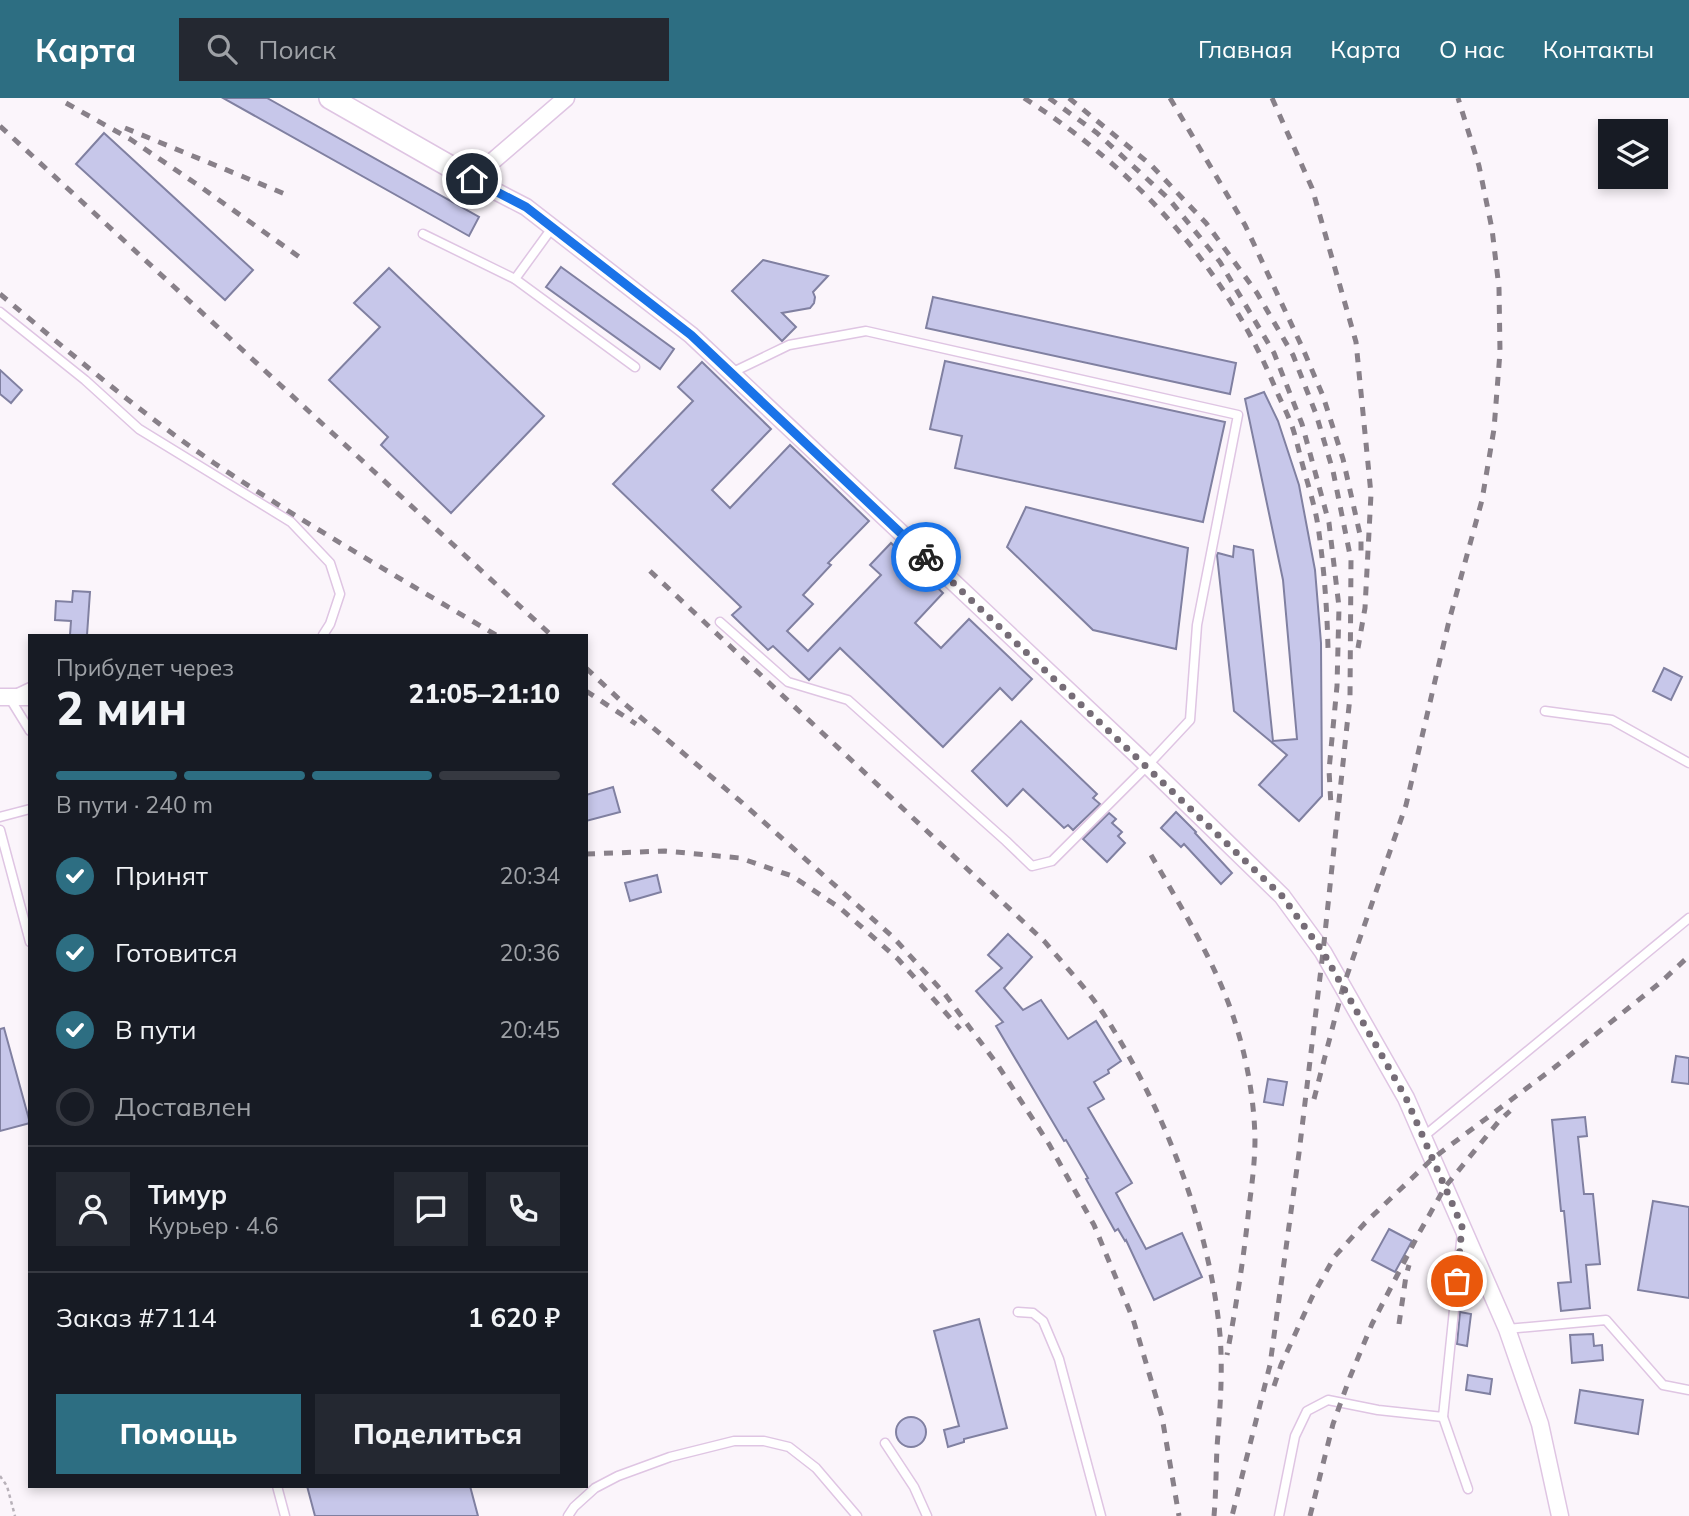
<!DOCTYPE html>
<html lang="ru">
<head>
<meta charset="utf-8">
<style>
  :root { --surface:#171b24; --page:#242831; --text:#f1f3f6; --muted:#9ea1a6; --line:#363941; --accent:#2d6e82 }
  body { margin:0; font-family:Mulish,sans-serif; background:var(--page); color:var(--text); height:100vh; display:flex; flex-direction:column; font-size:26px; white-space:nowrap }
  * { box-sizing:border-box; margin:0 }
  p { font-size:23px; color:var(--muted) }
  .icon { flex:none; width:38px; height:38px; fill:none; stroke:currentColor; stroke-width:2; stroke-linecap:round; stroke-linejoin:round }
  .map { position:relative; flex:1; overflow:hidden }
  .details { position:absolute; left:28px; top:536px; width:560px; height:854px; display:flex; flex-direction:column; background:var(--surface); border-radius:0px; box-shadow:0 4px 10px #0003 }
  .details>* { flex:none }
  .controls { position:absolute; left:1598px; top:21px; display:grid; gap:14px }
  .controls a { display:grid; place-items:center; width:70px; height:70px; border-radius:0px; background:var(--surface); box-shadow:0 4px 10px #0003; font-size:35px }
  .pin { position:absolute; display:grid; place-items:center; width:60px; height:60px; color:#fff; margin:-30px; border:4px solid #fff; border-radius:50%; box-shadow:0 2px 7px #0007 }
  .courier { position:absolute; display:grid; place-items:center; width:70px; height:70px; margin:-35px; border:5px solid #1a73e8; border-radius:50%; background:#fff; color:#222; box-shadow:0 2px 9px #0007 }
  .headline em { font-style:normal; font-weight:800 }
  .headline div { display:flex; flex-direction:column-reverse }
  .headline { display:flex; align-items:center; justify-content:space-between; height:119px; padding:0 28px }
  h1 { font-size:46px; font-weight:800; line-height:52px }
  .bar { display:grid; grid-template-columns:repeat(4,1fr); gap:10px 7px; align-content:center; height:84px; padding:0 28px }
  .bar i { height:9px; border-radius:5px; background:var(--line) }
  .bar .on { background:var(--accent) }
  .bar p { grid-column:span 4 }
  .line { display:flex; align-items:center; gap:18px; padding:0 28px; border-top:2px solid var(--line) }
  .line div { flex:1 }
  .round { display:grid; place-items:center; flex:none; width:74px; height:74px; border-radius:0px; background:var(--page) }
  ol { padding:0 28px; list-style:none }
  li { display:flex; align-items:center; gap:21px; height:77px }
  li p { margin-inline-start:auto }
  li .icon { padding:7px; border-radius:50%; background:var(--accent); color:#fff; stroke-width:4 }
  li:last-child { color:var(--muted) }
  li i { width:38px; height:38px; border:4px solid var(--line); border-radius:50% }
  .cta { display:flex; gap:14px; margin-top:auto; padding:14px 28px }
  .cta a { flex:1; height:80px; border-radius:0px; background:var(--accent); color:#fff; font-size:28px; font-weight:800; line-height:80px; text-align:center }
  .cta a+a { background:var(--page); color:var(--text) }
  header { display:flex; align-items:center; gap:42px; box-sizing:border-box; height:98px; padding:0 35px; background:var(--accent); color:#fff }
  header strong { font-size:33px }
  nav { display:flex; gap:38px; margin-inline-start:auto; font-size:24px }
  .search { width:490px; height:63px; background:var(--page); display:flex; align-items:center; gap:18px; box-sizing:border-box; padding:0 24px; border-radius:0px; color:var(--muted); font-size:26px }
  .map>svg:first-child { display:block }
  .building { fill:#c7c7ea; stroke:#8080a1; stroke-width:2 }
  .lines { fill:none; stroke-linecap:round; stroke-linejoin:round }
  .service-casing { stroke:#dfc5e3; stroke-width:11 }
  .minor-casing { stroke:#dfc5e3; stroke-width:19 }
  .tertiary-casing { stroke:#dfc5e3; stroke-width:24 }
  .path { stroke:#b8b1b9; stroke-width:2.5; stroke-dasharray:3.5 3.5; stroke-linecap:butt }
  .service { stroke:#fff; stroke-width:8 }
  .minor { stroke:#fff; stroke-width:16 }
  .tertiary { stroke:#fff; stroke-width:21 }
  .rail { stroke:#888089; stroke-width:5; stroke-dasharray:9 9; stroke-linecap:butt }
  .done { stroke:#766d77; stroke-width:7; stroke-dasharray:0 12.6 }
  .route { stroke:#1a73e8; stroke-width:9 }
</style>
</head>
<body>
<header>
<strong>Карта</strong>
<div class="search"><svg class="icon" aria-label="search" viewBox="0 0 24 24"><circle cx="10" cy="10" r="6"/><path d="M15 15l6 6"/></svg>Поиск</div>
<nav><a>Главная</a><a>Карта</a><a>О нас</a><a>Контакты</a></nav>
</header>
<div class="map">
<svg width="1689" height="1418" viewBox="0 0 1689 1418">
  <rect width="100%" height="100%" fill="#fbf5fb"/>
  <g class="building">
    <path d="M223 0H267L479 119 469 138Z"/>
    <path d="M104 35 253 172 225 202 76 66Z"/>
    <path d="M763 162 828 178 813 194 815 199 814 205 810 210 782 215 796 229 782 243 732 193Z"/>
    <path d="M561 169 674 251 660 271 546 189Z"/>
    <path d="M389 170 544 318 451 415 381 347 388 339 329 282 380 229 354 205Z"/>
    <path d="M933 199 1236 265 1230 296 926 230Z"/>
    <path d="M945 263 1225 324 1203 424 955 370 962 338 930 331Z"/>
    <path d="M702 264 771 331 712 392 730 410 790 347 869 423 828 465 831 467 803 497 813 506 787 533 808 553 881 477 870 467 891 445 943 495 915 525 941 550 969 521 1032 581 1012 602 1000 590 943 649 840 550 809 582 773 548 768 552 732 517 741 509 613 386 693 303 678 289Z"/>
    <path d="M0 272 22 292 11 305 0 296Z"/>
    <path d="M1264 294 1278 323 1299 387 1315 472 1321 545 1322 698 1299 723 1259 687 1287 657 1234 613 1217 457 1218 455 1233 459 1234 448 1253 452 1273 643 1297 641 1283 482 1245 301Z"/>
    <path d="M1026 409 1188 450 1176 551 1093 532 1007 449Z"/>
    <path d="M73 493 90 494 87 537H70L71 523 55 522 56 503 72 504Z"/>
    <path d="M1664 570 1682 579 1671 602 1653 593Z"/>
    <path d="M1021 623 1097 696 1093 700 1100 706 1073 732 1068 727 1064 730 1023 691 1007 708 972 673Z"/>
    <path d="M613 689 620 714 586 723V697Z"/>
    <path d="M1176 714 1196 734 1195 735 1232 775 1221 786 1184 746 1181 749 1161 730Z"/>
    <path d="M1109 715 1116 721 1112 725 1122 734 1118 738 1125 745 1107 764 1083 741Z"/>
    <path d="M657 777 661 794 630 803 625 785Z"/>
    <path d="M1008 836 1032 859 1004 890 1023 912 1041 902 1068 941 1096 923 1121 963 1108 972 1109 975 1094 984 1104 1001 1088 1010 1132 1085 1116 1095 1146 1151 1182 1135 1202 1179 1154 1202 1126 1142 1125 1143 1118 1131 1115 1133 1086 1081 1088 1080 1066 1042 1064 1043 996 928 1003 924 976 893 1002 870 988 857Z"/>
    <path d="M4 930 30 1025 0 1033V931Z"/>
    <path d="M1676 958 1689 960V986L1672 984Z"/>
    <path d="M1268 981 1287 984 1283 1007 1264 1004Z"/>
    <path d="M1585 1019 1587 1038 1578 1039 1584 1096H1593L1600 1166 1586 1167 1590 1210 1561 1213 1558 1185 1571 1184 1564 1113H1561L1552 1022Z"/>
    <path d="M1653 1103 1689 1109V1200L1638 1192Z"/>
    <path d="M1389 1131 1412 1143 1395 1174 1372 1162Z"/>
    <path d="M1460 1214 1471 1216 1467 1248 1457 1246Z"/>
    <path d="M979 1221 1007 1330 964 1341V1344L948 1349 944 1332 959 1328 934 1233Z"/>
    <path d="M1593 1236 1594 1248 1602 1247 1603 1262 1572 1265 1570 1237Z"/>
    <path d="M1468 1277 1492 1281 1490 1296 1466 1292Z"/>
    <path d="M1580 1292 1643 1302 1638 1336 1575 1325Z"/>
    <circle cx="911" cy="1334" r="15"/>
    <path d="M307 1388H470L478 1418H315Z"/>
  </g>
  <g class="lines">
    <defs>
      <g id="service">
        <path d="M552 130 515 181 635 269"/>
        <path d="M423 136 515 181"/>
        <path d="M0 214 85 282 139 331 291 424 330 465 340 496 330 526 323 537"/>
        <path d="M720 524 788 584 848 602 1006 743 1032 768 1052 763 1147 668 1190 622 1197 527 1238 317 866 233 789 247 731 275"/>
        <path d="M30 589 9 599 30 633"/>
        <path d="M1545 613 1612 622 1689 665"/>
        <path d="M0 719 30 711"/>
        <path d="M0 732 30 844"/>
        <path d="M1423 1039 1689 820"/>
        <path d="M1018 1214 1033 1215 1043 1223 1059 1261 1101 1418"/>
        <path d="M1507 1231 1606 1222 1663 1287 1689 1292"/>
        <path d="M1443 1319 1468 1391"/>
        <path d="M885 1345 914 1389 927 1418"/>
        <path d="M277 1388 285 1418"/>
        <path d="M568 1418 574 1409 595 1390 618 1378 670 1359 734 1343H764L789 1349 816 1370 857 1418"/>
        <path d="M1279 1418 1295 1338 1307 1313 1328 1302 1378 1312 1443 1319 1462 1134"/>
      </g>
      <g id="minor">
        <path d="M566 0 472 81 526 109 691 237 1140 660 1282 798 1323 854 1406 1000 1423 1039 1507 1231 1540 1326 1560 1418"/>
        <path d="M0 599H30"/>
      </g>
      <path id="tertiary" d="M330 0 472 81"/>
    </defs>
    <use href="#service" class="service-casing"/>
    <use href="#minor" class="minor-casing"/>
    <use href="#tertiary" class="tertiary-casing"/>
    <path class="path" d="M0 1378 7 1388 15 1418"/>
    <use href="#service" class="service"/>
    <use href="#minor" class="minor"/>
    <use href="#tertiary" class="tertiary"/>
    <g class="rail">
      <path d="M1024 0C1134 70 1223 166 1274 287 1280 302 1288 316 1293 331 1297 344 1300 358 1304 372 1309 390 1315 409 1318 428 1324 469 1327 509 1328 550"/>
      <path d="M1049 0 1097 35 1169 101 1220 164 1274 255 1302 326 1329 425 1339 509 1337 588 1329 672 1331 708"/>
      <path d="M1069 0 1151 67 1206 125 1257 195 1293 257 1316 316 1333 373 1351 462 1350 599 1323 854 1299 1055 1270 1267 1232 1418"/>
      <path d="M1170 0 1245 127 1303 251 1323 298 1343 361 1361 441V454"/>
      <path d="M1272 0 1312 90 1356 244 1371 396 1365 510 1358 550"/>
      <path d="M66 5 130 41 195 85 305 163"/>
      <path d="M0 28 551 537"/>
      <path d="M125 30 285 96"/>
      <path d="M0 196C69 254 139 314 214 365 305 426 401 481 496 537"/>
      <path d="M650 473 1045 844C1065 868 1088 892 1105 918 1164 1011 1210 1128 1220 1237 1223 1275 1220 1311 1217 1349 1216 1372 1216 1395 1214 1418"/>
      <path d="M586 570 620 602 739 702 893 839 944 895 997 966 1049 1046 1094 1127 1133 1221 1162 1319 1179 1418"/>
      <path d="M586 593 636 626"/>
      <path d="M586 756 665 753 740 760 792 778 840 810 898 861 960 931"/>
      <path d="M1151 757C1181 809 1217 867 1235 924 1247 961 1254 1001 1255 1040 1255 1063 1252 1086 1249 1109 1244 1159 1236 1208 1227 1257"/>
      <path d="M1314 1001 1343 889 1406 707 1449 523 1482 402 1494 331 1500 254 1499 190 1492 131 1479 68 1458 0"/>
      <path d="M1399 1226 1406 1178 1409 1167"/>
      <path d="M1274 1288 1281 1267 1312 1199 1335 1158 1365 1125 1432 1061 1555 969 1661 884 1689 858"/>
      <path d="M1310 1418 1333 1326 1350 1279 1372 1226 1418 1137 1445 1089 1499 1023 1510 1013"/>
    </g>
  </g>
  <g class="lines">
    <path class="done" d="M926 459 1282 798 1323 854 1406 1000 1462 1128 1457 1183"/>
    <path class="route" d="M472 81 526 109 691 237 926 459"/>
  </g>
</svg>
<div class="controls">
<a><svg class="icon" aria-label="layers" viewBox="0 0 24 24"><path d="M12 4l9 5-9 5-9-5zM3 14l9 5 9-5"/></svg></a>
</div>
<div class="pin" style="left:1457px;top:1183px;background:#ea580c"><svg class="icon" aria-label="bag" viewBox="0 0 24 24"><path d="M5 8h14l-1 12H6zM9 8a3 3 0 0 1 6 0"/></svg></div>
<div class="pin" style="left:472px;top:81px;background:#1f2937"><svg class="icon" aria-label="home" viewBox="0 0 24 24"><path d="M3 11l9-7 9 7M6 9v11h12V9"/></svg></div>
<div class="courier" style="left:926px;top:459px"><svg class="icon" aria-label="bike" viewBox="0 0 24 24"><circle cx="6" cy="16" r="4"/><circle cx="18" cy="16" r="4"/><path d="M6 16l4-8h5l3 8M10 8l3 8H6M13 5h3"/></svg></div>
<section class="details">
<div class="headline"><div><h1>2 мин</h1><p>Прибудет через</p></div><em>21:05–21:10</em></div>
<div class="bar"><i class="on"></i><i class="on"></i><i class="on"></i><i></i><p>В пути · 240 m</p></div>
<ol>
<li><svg class="icon" aria-label="check" viewBox="0 0 24 24"><path d="M5 12l5 5 9-10"/></svg>Принят<p>20:34</p></li>
<li><svg class="icon" aria-label="check" viewBox="0 0 24 24"><path d="M5 12l5 5 9-10"/></svg>Готовится<p>20:36</p></li>
<li><svg class="icon" aria-label="check" viewBox="0 0 24 24"><path d="M5 12l5 5 9-10"/></svg>В пути<p>20:45</p></li>
<li><i></i>Доставлен</li>
</ol>
<div class="line" style="height:126px"><a class="round"><svg class="icon" aria-label="person" viewBox="0 0 24 24"><circle cx="12" cy="8" r="4"/><path d="M4 21q1-7 8-7t8 7"/></svg></a><div><b>Тимур</b><p>Курьер · 4.6</p></div><a class="round"><svg class="icon" aria-label="chat" viewBox="0 0 24 24"><path d="M4 5h16v11H9l-5 4z"/></svg></a><a class="round"><svg class="icon" aria-label="phone" viewBox="0 0 24 24"><path d="M5 4h4l2 5-3 2q2 4 5 5l2-3 5 2v4C11 20 4 13 5 4z"/></svg></a></div>
<div class="line" style="height:91px"><div>Заказ #7114</div><b>1 620 ₽</b></div>
<div class="cta"><a>Помощь</a><a>Поделиться</a></div>
</section>
</div>
</body>
</html>
